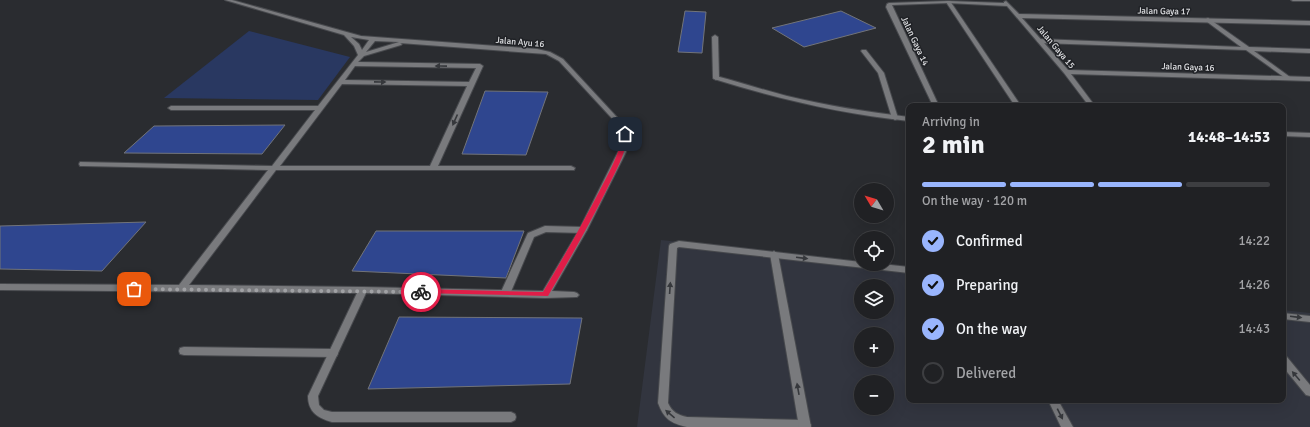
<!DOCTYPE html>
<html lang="en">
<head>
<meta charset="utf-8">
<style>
  :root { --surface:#202124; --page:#28292c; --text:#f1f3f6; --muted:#a2a3a6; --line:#3d3e41; --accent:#99b5fd }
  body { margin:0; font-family:Signika,sans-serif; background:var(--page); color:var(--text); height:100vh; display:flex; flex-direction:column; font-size:15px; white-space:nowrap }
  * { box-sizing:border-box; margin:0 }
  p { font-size:13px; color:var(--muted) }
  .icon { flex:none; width:22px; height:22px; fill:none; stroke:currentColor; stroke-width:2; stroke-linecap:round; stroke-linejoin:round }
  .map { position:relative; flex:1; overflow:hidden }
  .panel { position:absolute; left:906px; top:103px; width:380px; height:300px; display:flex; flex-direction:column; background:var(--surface); border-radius:8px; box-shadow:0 4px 16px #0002,0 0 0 1px var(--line) }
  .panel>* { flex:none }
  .needle { width:26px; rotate:308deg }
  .fabs { position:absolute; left:854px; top:183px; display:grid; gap:8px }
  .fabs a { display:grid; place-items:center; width:40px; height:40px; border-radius:50%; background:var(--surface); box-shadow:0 4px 16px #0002,0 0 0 1px var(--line); font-size:20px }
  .pin { position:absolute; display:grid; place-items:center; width:34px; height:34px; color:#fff; margin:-17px; border-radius:8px; box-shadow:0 2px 6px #0006 }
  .courier { position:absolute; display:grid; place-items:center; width:40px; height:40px; margin:-20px; border:3px solid #e11d48; border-radius:50%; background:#fff; color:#222; box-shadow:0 1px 5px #0007 }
  .headline em { font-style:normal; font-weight:700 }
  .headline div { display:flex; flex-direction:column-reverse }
  .headline { display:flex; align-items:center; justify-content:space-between; height:68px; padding:0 16px }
  h1 { font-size:26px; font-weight:700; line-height:30px }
  .bar { display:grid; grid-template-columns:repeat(4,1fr); gap:6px 4px; align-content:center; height:48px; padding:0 16px }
  .bar i { height:5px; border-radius:3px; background:var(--line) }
  .bar .current { background:var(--accent) }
  .bar p { grid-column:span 4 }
  ol { padding:0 16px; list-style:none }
  li { display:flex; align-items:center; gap:12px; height:44px }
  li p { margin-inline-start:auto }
  li .icon { padding:4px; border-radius:50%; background:var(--accent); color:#111; stroke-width:4 }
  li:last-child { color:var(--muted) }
  li i { width:22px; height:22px; border:2px solid var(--line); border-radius:50% }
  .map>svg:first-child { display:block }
  .built { fill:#32353f; fill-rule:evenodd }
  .green { fill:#293861 }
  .building { fill:#2f468f; stroke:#727479 }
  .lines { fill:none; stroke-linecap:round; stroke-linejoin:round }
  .lane-casing { stroke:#47494d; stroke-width:2 }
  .street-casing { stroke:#47494d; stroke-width:2 }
  .lane { fill:#797a7d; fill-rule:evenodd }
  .street { fill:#797a7d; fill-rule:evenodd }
  .oneway { fill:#36383c }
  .route { fill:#e11d48 }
  .done { stroke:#a0a1a4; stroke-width:4; stroke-dasharray:0 7.2 }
  .labels { text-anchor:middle; stroke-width:3; stroke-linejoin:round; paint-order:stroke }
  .far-street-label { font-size:9px; fill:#dfe0e3; stroke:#202226 }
</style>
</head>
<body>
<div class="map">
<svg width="1310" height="427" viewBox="0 0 1310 427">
  <rect width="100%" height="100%" fill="#2a2c30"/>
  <path class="built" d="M661 240 861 262V264L909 268V400H1283V310L1310 313V427H637ZM861 286H887V312H861ZM861 334H887V360H861ZM861 382H887V408H861Z"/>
  <path class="green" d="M249 31 350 57 318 100 164 98Z"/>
  <g class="building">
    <path d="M685 11 706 12 702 53 678 52Z"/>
    <path d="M841 11 876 28 804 47 772 28Z"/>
    <path d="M485 91 548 92 526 155 462 154Z"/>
    <path d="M285 125 262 154 124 153 154 126Z"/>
    <path d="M146 222 102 271 0 269V226Z"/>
    <path d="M376 231H524L506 278 352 271Z"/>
    <path d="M399 317 582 318 570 384 368 389Z"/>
  </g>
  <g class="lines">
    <defs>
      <g id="lane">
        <path d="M1291 0H1310V1H1293Z"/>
        <path d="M946 1H950L1021 106H1015L946 2Z"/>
        <path d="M1208 18 1249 47 1310 49V53L1254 51 1290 77 1291 78 1288 80 1246 50 1040 43 1037 41 1040 39 1241 47 1206 21V19Z"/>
        <path d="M715 35 718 37 719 78 716 80 713 78 712 37Z"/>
        <path d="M862 50H866L884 73 898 118 897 119 895 120 892 118 878 73 861 51Z"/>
        <path d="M545 226 583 227 587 230 583 233 546 232 534 237 510 294 508 296H502L500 294 527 235 528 233Z"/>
        <path d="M679 241 861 262V264H882L909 267V273L679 247 677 248 668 403C672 412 678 415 687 417L805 420 809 422 811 425 810 427H687C670 423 664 419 658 403L669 246 670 244Z"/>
        <path d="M1283 313 1310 316V322L1283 319Z"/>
        <path d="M184 347 333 349 337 350 338 353 337 356 333 357 184 355 180 354 179 351 180 348Z"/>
      </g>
      <g id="street">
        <path d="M225 0H232L361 36 537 49 550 52 563 59 626 127 628 142 626 152 587 230 552 291 574 292 577 293 579 295 577 297 545 298 366 293 318 396 319 405 324 410 332 412H511L515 414 516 417 515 420 511 422H332C318 418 308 412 308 396L357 293 0 290V284L179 285 268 170 83 166H80L79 164 80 162 272 166 315 110H171L168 108 171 106H318L358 55 354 46 344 35ZM351 37 369 40 362 50 359 44ZM375 41 399 42 366 52ZM400 43 546 54 559 61 620 127 622 142 618 152 579 230 543 291 363 287 189 285 276 170H574L575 168 571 166H438L483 66 480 64 358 62 364 56 401 45 402 44ZM355 66 476 68 469 82 345 80ZM342 84 467 86 430 166H280Z"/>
        <path d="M948 1 1004 3V2L1006 1 1019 14 1310 21V25L1022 18 1068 70 1310 77V81L1071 74 1095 106H1089L1064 73 1007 6 948 3 892 5 939 106H933L886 7 887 4 889 3Z"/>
        <path d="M716 76C740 82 763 90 787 96 828 106 868 112 909 117V121C842 114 778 99 714 79L713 78Z"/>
        <path d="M1283 132 1310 133V137L1283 136Z"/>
        <path d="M774 251 778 254 811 427H799L770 254Z"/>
        <path d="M1283 356 1287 357 1310 385V396L1306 395 1283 367Z"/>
        <path d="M1048 400H1058L1073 427H1061Z"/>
      </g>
    </defs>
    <use href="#lane" class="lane-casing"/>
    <use href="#street" class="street-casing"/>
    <use href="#lane" class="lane"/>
    <use href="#street" class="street"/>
  </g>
  <defs><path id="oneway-solid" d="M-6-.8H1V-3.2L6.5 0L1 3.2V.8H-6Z"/></defs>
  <g class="oneway">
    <use href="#oneway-solid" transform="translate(441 66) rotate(-179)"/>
    <use href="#oneway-solid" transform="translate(380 82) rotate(1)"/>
    <use href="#oneway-solid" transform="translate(455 120) rotate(114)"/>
    <use href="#oneway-solid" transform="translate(802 258) rotate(7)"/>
    <use href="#oneway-solid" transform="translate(670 288) rotate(-86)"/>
    <use href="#oneway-solid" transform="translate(1296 317) rotate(7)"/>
    <use href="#oneway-solid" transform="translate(1296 376) rotate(-130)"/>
    <use href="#oneway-solid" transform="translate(798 389) rotate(-100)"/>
    <use href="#oneway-solid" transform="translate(670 414) rotate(-140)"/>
    <use href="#oneway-solid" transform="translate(1060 414) rotate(63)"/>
  </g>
  <path class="route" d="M625 132 628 134C626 154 615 172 606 191 588 227 568 262 548 296L418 293 417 292 421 289 543 292C563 258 582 225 600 190 609 172 620 154 622 134Z"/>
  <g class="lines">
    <path class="done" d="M134 289 421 292"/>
  </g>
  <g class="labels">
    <g class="far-street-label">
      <text transform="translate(1164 11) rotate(1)" y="3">Jalan Gaya 17</text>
      <text transform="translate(915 41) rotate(65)" y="3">Jalan Gaya 14</text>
      <text transform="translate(520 42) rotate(5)" y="3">Jalan Ayu 16</text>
      <text transform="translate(1056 47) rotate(50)" y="3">Jalan Gaya 15</text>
      <text transform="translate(1188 67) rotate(2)" y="3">Jalan Gaya 16</text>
    </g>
  </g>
</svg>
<div class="fabs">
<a><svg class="needle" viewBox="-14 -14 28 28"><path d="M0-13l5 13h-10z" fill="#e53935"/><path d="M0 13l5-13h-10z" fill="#a2a3a6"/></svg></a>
<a><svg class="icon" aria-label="locate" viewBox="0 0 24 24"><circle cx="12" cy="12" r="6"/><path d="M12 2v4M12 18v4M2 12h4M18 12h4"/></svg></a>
<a><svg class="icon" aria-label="layers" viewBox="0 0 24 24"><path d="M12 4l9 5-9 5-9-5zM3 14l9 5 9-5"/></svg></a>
<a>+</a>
<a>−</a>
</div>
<div class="pin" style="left:134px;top:289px;background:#ea580c"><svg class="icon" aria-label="bag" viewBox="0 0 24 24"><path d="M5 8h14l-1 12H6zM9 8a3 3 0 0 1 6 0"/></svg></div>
<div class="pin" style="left:625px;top:134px;background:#1f2937"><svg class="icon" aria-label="home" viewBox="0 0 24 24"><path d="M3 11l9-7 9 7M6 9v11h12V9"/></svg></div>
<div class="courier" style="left:421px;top:292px"><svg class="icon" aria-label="bike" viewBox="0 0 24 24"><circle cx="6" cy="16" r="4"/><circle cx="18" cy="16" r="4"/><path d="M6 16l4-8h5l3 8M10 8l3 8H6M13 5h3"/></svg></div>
<section class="panel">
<div class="headline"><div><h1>2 min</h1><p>Arriving in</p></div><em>14:48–14:53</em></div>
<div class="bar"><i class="current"></i><i class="current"></i><i class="current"></i><i></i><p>On the way · 120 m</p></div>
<ol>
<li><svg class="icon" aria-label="check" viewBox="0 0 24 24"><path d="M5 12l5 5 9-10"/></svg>Confirmed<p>14:22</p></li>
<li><svg class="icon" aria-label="check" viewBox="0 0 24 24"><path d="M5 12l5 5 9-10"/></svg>Preparing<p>14:26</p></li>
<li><svg class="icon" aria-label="check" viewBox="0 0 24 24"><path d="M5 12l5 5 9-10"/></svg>On the way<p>14:43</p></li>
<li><i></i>Delivered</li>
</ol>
</section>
</div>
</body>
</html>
